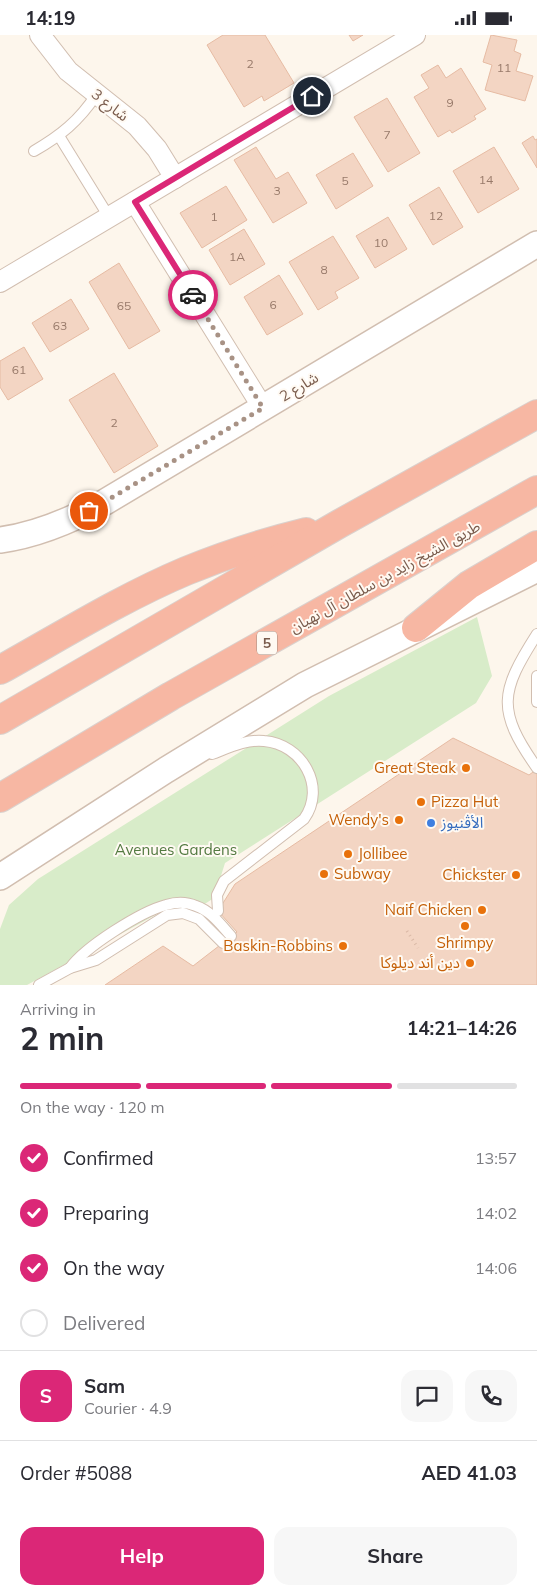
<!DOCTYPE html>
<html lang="en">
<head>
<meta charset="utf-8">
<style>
  :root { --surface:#fff; --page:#f7f7f7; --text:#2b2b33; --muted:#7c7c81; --line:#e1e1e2; --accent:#db2777 }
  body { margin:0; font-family:Mulish,"Noto Sans Arabic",sans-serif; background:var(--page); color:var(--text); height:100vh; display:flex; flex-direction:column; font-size:19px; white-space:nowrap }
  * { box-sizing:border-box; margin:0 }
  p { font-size:16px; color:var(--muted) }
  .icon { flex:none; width:28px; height:28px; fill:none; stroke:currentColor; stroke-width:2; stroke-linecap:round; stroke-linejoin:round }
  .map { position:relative; height:950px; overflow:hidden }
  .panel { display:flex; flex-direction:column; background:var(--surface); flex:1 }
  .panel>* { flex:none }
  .pin { position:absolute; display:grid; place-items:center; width:42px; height:42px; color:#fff; margin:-21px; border:2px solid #fff; border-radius:50%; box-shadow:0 1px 5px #0007 }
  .courier { position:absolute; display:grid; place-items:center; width:50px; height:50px; margin:-25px; border:4px solid #db2777; border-radius:50%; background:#fff; color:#222; box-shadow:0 1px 6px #0007 }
  .head em { font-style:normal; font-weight:700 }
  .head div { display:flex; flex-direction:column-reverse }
  .head { display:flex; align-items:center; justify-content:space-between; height:85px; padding:0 20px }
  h1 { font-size:32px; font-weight:700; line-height:38px }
  .bar { display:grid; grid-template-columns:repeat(4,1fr); gap:8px 5px; align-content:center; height:60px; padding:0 20px }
  .bar i { height:6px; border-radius:4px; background:var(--line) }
  .bar .on { background:var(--accent) }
  .bar p { grid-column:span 4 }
  .line { display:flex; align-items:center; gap:12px; padding:0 20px; border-top:1px solid var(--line) }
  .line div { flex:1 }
  .round { display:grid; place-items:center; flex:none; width:52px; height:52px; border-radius:15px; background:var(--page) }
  ol { padding:0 20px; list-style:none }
  li { display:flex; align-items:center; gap:15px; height:55px }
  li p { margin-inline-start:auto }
  li .icon { padding:5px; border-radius:50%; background:var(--accent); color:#fff; stroke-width:4 }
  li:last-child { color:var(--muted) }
  li i { width:28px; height:28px; border:2px solid var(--line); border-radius:50% }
  .primary-button { display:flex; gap:10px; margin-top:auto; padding:10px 20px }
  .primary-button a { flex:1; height:58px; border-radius:15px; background:var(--accent); color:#fff; font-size:20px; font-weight:700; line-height:58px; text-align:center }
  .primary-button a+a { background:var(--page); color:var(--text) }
  .status { display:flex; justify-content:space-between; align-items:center; height:35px; padding:0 25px; background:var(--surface); direction:ltr }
  .status svg { height:14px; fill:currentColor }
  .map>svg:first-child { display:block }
  .green { fill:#d8ecc9 }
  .building { fill:#f3d5c3; stroke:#e6bba3 }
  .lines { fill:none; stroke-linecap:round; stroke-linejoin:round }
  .service-casing { stroke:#d1beb0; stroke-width:12 }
  .minor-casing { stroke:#d1beb0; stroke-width:22 }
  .tertiary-casing { stroke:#d1beb0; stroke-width:28 }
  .motorway-casing { stroke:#dad1cd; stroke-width:30 }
  .path { stroke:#d9b8a5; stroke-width:3; stroke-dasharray:1 4; stroke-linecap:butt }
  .service { stroke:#fff; stroke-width:10 }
  .minor { stroke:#fff; stroke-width:20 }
  .tertiary { stroke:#fff; stroke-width:25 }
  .motorway { stroke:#f7b7a3; stroke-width:28 }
  .done { stroke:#a89285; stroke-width:5; stroke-dasharray:0 9 }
  .route { stroke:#db2777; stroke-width:6 }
  .food-dot { fill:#e8710a; stroke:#fffaf3; stroke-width:2 }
  .shop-dot { fill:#3f7fe0; stroke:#fffaf3; stroke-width:2 }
  .labels { text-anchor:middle; stroke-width:4; stroke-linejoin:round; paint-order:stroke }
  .number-label { font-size:12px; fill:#987a6a }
  .shield { fill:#fffaf3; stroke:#a28b7f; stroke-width:1 }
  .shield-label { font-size:14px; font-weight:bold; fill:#7a5c4d }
  .street-label { font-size:15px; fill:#7a5c4d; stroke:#fffaf3 }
  .food-label { font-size:15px; fill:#c56008; stroke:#fffaf3; text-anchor:end }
  .shop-label { font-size:15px; fill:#366cbe; stroke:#fffaf3; text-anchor:start }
  .park-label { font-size:15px; fill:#537a41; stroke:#fffaf3 }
</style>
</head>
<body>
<div class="status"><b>14:19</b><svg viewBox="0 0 49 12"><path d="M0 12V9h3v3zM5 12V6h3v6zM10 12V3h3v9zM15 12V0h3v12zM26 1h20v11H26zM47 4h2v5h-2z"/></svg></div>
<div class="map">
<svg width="537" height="950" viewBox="0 0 537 950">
  <rect width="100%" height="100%" fill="#fdf6ec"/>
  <path class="green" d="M477 582 492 641 476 668 225 828 214 863 200 872 183 865 27 950H0V894L9 870 38 844 329 661Z"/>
  <g class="building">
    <path d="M223 0H265L294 48 264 66 262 61 244 72 207 10Z"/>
    <path d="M349 0H363L353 6Z"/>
    <path d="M491 0 517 5 514 16 521 19 516 36 533 41 525 66 485 55 492 30 483 27Z"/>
    <path d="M438 30 446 43 461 33 486 74 474 81 476 84 452 98 450 95 438 102 414 62 429 53 421 40Z"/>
    <path d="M387 63 420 118 388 137 354 82Z"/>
    <path d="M533 101 535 105 537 104V133L522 108Z"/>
    <path d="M256 112 276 144 288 137 307 168 273 188 234 125Z"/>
    <path d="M494 112 519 154 478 178 453 136Z"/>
    <path d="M353 118 373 151 336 174 316 140Z"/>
    <path d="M226 151 247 185 202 213 180 178Z"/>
    <path d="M439 152 463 192 433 210 409 170Z"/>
    <path d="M388 182 407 214 375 233 356 201Z"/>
    <path d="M244 194 265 229 230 250 209 215Z"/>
    <path d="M333 201 359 243 335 257 338 263 318 275 289 227Z"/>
    <path d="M119 228 160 296 129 314 89 247Z"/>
    <path d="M279 240 303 279 267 300 244 262Z"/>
    <path d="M71 264 89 294 50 317 32 288Z"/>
    <path d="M24 312 43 344 8 365 0 352V326Z"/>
    <path d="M114 338 158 411 114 438 69 365Z"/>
    <path d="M453 703 529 740 537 734V950H105L163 911 193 931 237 897 218 876 235 849Z"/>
  </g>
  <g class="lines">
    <defs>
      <g id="service">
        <path d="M59 101 109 182"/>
        <path d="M34 116C60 101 79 86 96 60"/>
        <path d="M537 599C500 657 496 675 537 733"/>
        <path d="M537 641V667"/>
        <path d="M212 719C228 713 246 704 264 706 302 709 327 752 304 784L224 846 217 860 218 876"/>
        <path d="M70 933C85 912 140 877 166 870 176 867 187 867 196 871 211 876 221 890 231 901"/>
        <path d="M39 950 70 933 96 925 167 880 183 878 199 884 223 908"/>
      </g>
      <g id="minor">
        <path d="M40 0 68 36 137 91 157 114 175 143"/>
        <path d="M135 167 263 373"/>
        <path d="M0 247 415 0"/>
      </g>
      <g id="tertiary">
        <path d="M0 505C38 500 72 485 105 467L537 209"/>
        <path d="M0 842 166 735 305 650 537 534"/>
      </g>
      <g id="motorway">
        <path d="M416 593 469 550 537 510"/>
        <path d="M0 635C61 601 122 563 186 536 225 520 265 507 306 497"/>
        <path d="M0 685 339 489 537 379"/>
        <path d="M0 763 171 661 537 455"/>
      </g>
    </defs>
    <use href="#service" class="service-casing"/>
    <use href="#minor" class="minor-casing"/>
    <use href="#tertiary" class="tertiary-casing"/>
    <use href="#motorway" class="motorway-casing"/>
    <path class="path" d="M407 896 418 913"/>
    <use href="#service" class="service"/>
    <use href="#minor" class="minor"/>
    <use href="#tertiary" class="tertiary"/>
    <use href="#motorway" class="motorway"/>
  </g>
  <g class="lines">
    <path class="done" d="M89 476 263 373 193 260"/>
    <path class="route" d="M193 260 135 167 312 61"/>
  </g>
  <g class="food-dot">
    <circle cx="466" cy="733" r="5"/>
    <circle cx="421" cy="767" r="5"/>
    <circle cx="399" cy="785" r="5"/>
    <circle cx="348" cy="819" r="5"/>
    <circle cx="324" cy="839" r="5"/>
    <circle cx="516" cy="840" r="5"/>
    <circle cx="482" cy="875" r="5"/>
    <circle cx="465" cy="891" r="5"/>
    <circle cx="343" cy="911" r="5"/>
    <circle cx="470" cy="928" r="5"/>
  </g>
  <circle class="shop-dot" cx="431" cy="788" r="5"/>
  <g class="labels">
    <g class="number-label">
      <text x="250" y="33">2</text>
      <text x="504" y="37">11</text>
      <text x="450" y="72">9</text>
      <text x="387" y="104">7</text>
      <text x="486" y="149">14</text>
      <text x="345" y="150">5</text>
      <text x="277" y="160">3</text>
      <text x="436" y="185">12</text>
      <text x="214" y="186">1</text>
      <text x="381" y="212">10</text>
      <text x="237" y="226">1A</text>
      <text x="324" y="239">8</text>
      <text x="273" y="274">6</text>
      <text x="124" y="275">65</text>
      <text x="60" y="295">63</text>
      <text x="19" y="339">61</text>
      <text x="114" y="392">2</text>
    </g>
    <rect class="shield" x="257" y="596.5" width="20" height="23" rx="4"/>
    <g class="shield-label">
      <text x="267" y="613">5</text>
    </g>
    <g class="street-label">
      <text transform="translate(110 70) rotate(38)" y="5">شارع 3</text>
      <text transform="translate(299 352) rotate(-31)" y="5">شارع 2</text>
      <text transform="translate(385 542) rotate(-29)" y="5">طريق الشيخ زايد بن سلطان آل نهيان</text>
    </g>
    <g class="food-label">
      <text x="456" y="738">Great Steak</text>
      <text x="431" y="772" text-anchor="start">Pizza Hut</text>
      <text x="389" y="790">Wendy's</text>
      <text x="358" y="824" text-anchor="start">Jollibee</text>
      <text x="334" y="844" text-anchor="start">Subway</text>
      <text x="506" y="845">Chickster</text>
      <text x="472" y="880">Naif Chicken</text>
      <text x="465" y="913" text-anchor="middle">Shrimpy</text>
      <text x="333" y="916">Baskin-Robbins</text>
      <text x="460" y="933">دين أند ديلوكا</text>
    </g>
    <g class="shop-label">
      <text x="441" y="793">الأڤنيوز</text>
    </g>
    <g class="park-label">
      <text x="176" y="820">Avenues Gardens</text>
    </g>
  </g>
</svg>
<div class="pin" style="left:89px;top:476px;background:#ea580c"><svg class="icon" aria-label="bag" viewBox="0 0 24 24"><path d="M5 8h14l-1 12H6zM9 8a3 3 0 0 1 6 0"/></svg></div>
<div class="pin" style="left:312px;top:61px;background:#1f2937"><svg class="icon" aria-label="home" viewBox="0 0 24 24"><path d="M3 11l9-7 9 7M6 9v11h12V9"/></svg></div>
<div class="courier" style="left:193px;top:260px"><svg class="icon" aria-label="car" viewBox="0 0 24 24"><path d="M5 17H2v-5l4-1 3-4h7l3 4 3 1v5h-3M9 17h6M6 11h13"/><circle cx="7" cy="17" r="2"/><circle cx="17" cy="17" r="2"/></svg></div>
</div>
<section class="panel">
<div class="head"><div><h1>2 min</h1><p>Arriving in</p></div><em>14:21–14:26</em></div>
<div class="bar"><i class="on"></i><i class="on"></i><i class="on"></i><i></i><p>On the way · 120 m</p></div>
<ol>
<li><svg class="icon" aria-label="check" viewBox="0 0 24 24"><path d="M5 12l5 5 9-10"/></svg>Confirmed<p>13:57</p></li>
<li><svg class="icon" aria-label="check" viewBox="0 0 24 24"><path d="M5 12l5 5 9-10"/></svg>Preparing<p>14:02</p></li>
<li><svg class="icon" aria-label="check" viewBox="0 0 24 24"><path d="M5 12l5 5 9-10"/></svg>On the way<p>14:06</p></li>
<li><i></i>Delivered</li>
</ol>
<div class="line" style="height:90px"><b class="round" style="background:var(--accent);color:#fff">S</b><div><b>Sam</b><p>Courier · 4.9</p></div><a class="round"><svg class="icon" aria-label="chat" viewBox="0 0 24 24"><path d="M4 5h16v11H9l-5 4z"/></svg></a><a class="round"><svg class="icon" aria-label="phone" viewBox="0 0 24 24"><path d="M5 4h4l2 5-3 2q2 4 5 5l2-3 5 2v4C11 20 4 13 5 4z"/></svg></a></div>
<div class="line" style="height:65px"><div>Order #5088</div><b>AED 41.03</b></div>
<div class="primary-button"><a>Help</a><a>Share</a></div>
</section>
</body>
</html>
